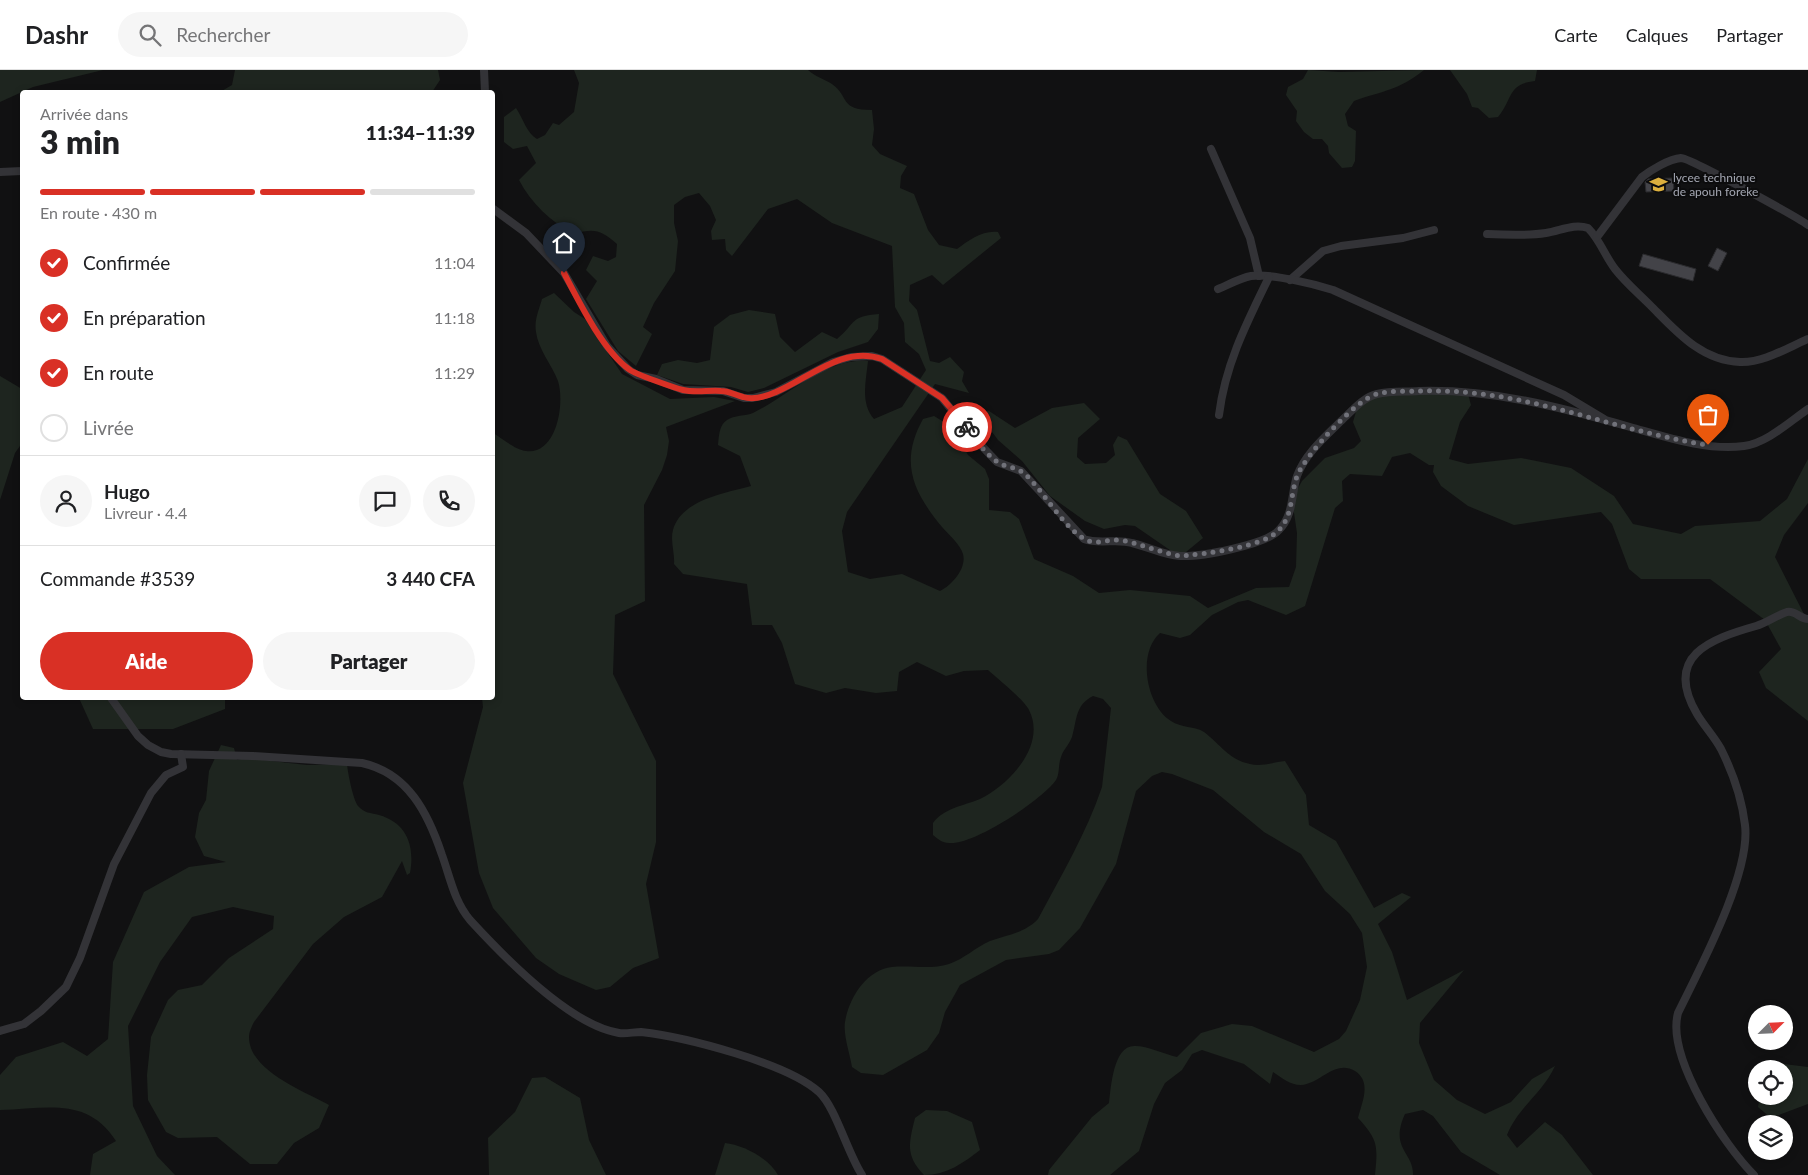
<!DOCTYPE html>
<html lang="fr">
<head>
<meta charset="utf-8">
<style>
  :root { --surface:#fff; --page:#f6f6f6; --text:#202124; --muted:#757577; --line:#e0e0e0; --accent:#d93025 }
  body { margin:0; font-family:Lato,sans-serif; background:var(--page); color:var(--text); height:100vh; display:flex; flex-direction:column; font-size:19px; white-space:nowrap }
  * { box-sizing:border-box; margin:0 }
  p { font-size:16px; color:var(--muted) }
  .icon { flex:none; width:28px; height:28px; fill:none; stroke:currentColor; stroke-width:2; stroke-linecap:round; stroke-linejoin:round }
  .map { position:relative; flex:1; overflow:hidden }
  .side { position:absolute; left:20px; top:20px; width:475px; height:610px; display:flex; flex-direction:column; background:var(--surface); border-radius:5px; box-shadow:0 2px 8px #0003 }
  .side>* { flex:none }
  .needle { width:32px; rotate:66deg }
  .tools { position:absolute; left:1748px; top:935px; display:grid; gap:10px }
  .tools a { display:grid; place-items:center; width:45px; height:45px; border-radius:50%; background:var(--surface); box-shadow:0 2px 8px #0003; font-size:25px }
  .pin { position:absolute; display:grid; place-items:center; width:42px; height:42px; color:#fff; margin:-51px -21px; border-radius:50% 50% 50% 0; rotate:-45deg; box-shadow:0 0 5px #0007 }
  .pin .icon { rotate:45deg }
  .courier { position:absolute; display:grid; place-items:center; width:50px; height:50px; margin:-25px; border:4px solid #d93025; border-radius:50%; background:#fff; color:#222; box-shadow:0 1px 6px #0007 }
  .summary em { font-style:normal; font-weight:800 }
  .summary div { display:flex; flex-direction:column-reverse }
  .summary { display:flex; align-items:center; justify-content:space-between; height:85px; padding:0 20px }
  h1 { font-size:32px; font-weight:800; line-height:38px }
  .bar { display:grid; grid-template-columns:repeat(4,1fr); gap:8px 5px; align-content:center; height:60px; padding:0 20px }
  .bar i { height:6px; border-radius:4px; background:var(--line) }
  .bar .active { background:var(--accent) }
  .bar p { grid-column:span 4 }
  .line { display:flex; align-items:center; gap:12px; padding:0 20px; border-top:1px solid var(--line) }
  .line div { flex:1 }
  .round { display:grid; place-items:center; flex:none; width:52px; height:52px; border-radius:26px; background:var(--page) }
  ol { padding:0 20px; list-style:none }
  li { display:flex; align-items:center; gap:15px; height:55px }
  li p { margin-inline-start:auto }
  li .icon { padding:5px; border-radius:50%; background:var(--accent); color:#fff; stroke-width:4 }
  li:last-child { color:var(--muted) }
  li i { width:28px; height:28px; border:2px solid var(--line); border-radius:50% }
  .action { display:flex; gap:10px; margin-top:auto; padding:10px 20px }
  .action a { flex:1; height:58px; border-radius:30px; background:var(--accent); color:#fff; font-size:20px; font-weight:800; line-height:58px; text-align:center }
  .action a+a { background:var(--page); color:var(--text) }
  header { display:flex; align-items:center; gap:30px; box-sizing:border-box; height:70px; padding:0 25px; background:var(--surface); border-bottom:1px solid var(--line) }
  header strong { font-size:24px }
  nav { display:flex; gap:28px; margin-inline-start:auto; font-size:18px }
  .search { width:350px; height:45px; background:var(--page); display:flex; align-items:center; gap:12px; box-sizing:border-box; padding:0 18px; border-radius:28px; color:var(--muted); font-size:19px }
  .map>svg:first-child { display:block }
  .green { fill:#1e251f }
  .building { fill:#434348; stroke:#2b2b2e }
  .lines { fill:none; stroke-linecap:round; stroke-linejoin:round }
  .street { stroke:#333337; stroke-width:8 }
  .done { stroke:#71727a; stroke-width:5; stroke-dasharray:0 9 }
  .route { stroke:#d93025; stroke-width:6 }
  .labels { text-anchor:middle; stroke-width:4; stroke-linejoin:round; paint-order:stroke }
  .poi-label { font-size:12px; fill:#a4a7b2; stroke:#0c0c0d; text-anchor:start }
</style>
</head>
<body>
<header>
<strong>Dashr</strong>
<div class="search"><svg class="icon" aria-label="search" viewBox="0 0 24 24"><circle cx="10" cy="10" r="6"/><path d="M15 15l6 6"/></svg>Rechercher</div>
<nav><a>Carte</a><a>Calques</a><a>Partager</a></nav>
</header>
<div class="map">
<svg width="1808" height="1105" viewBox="0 0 1808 1105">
  <rect width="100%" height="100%" fill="#111112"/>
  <g class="green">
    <path d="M0 0H103L33 17 0 32Z"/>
    <path d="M235 0H438L440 10 432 22H220L232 15Z"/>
    <path d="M574 0H808C816 7 824 9 832 14 850 27 839 40 872 40L874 59 872 75 880 84 907 96 901 106 900 118 914 124 928 160 939 175 957 179C969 170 983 160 998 162L1001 168 943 215 932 205 910 215 909 231 917 240 930 291 939 293 950 287 964 302 962 311 969 323 935 314 847 442 842 461 848 502 870 509 902 504 940 521C951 516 967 499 963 484 960 474 949 465 942 457 913 422 899 392 923 349L934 346 952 357 968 385 985 399 989 409V440L1010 442 1019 449 1034 489 1073 506 1099 523 1130 520 1190 526 1208 538 1256 518 1289 517 1296 497 1297 463 1292 429 1302 411 1325 388 1354 378 1361 371 1353 352 1359 331 1412 319 1468 324 1471 335 1460 352 1449 389 1468 394 1521 388 1571 398 1614 426 1633 454 1681 464 1695 456 1760 451 1787 429 1808 389V433L1784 465 1775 487 1808 552V651L1766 618 1759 602 1781 579 1765 550 1710 509H1641L1629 499 1612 454 1601 442 1514 455 1468 436 1441 416 1433 402 1434 395H1429L1410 383 1392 387 1382 406 1350 404 1342 411 1343 431 1335 438 1305 536 1286 545 1248 530 1238 532 1212 545 1190 565 1180 568 1160 563C1137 583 1146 635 1171 651 1181 658 1195 656 1204 662 1220 674 1229 690 1250 694 1261 697 1275 692 1285 691L1306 725 1309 755 1336 771 1374 838 1402 823 1411 827 1378 854 1392 882 1407 930 1464 900 1420 953 1419 973 1434 1010 1457 1030 1485 1044 1511 1032 1532 1009 1555 996C1543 1023 1518 1037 1507 1065L1517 1078 1545 1052 1562 1065 1593 1105H1500L1461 1082 1433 1046 1423 1040 1405 1044C1389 1079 1414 1082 1413 1105H1375C1378 1075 1378 1070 1358 1048 1362 1032 1372 1012 1355 1001 1335 989 1320 1014 1301 1015 1290 1015 1282 1008 1273 1002L1270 1014 1244 994 1202 980 1192 984 1182 1000 1165 1013 1154 1034 1139 1081 1110 1105H1048L1049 1100 1092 1047 1109 1033C1111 1018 1113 975 1135 976 1148 976 1164 984 1177 987L1201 963 1232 954 1252 956 1314 982 1339 969 1346 961 1360 930 1367 897 1362 863 1350 844 1325 821 1301 784 1264 762 1213 720 1172 704 1162 702 1152 706 1136 721 1116 794 1080 858 1059 880 1049 884 1006 890 960 915 945 942 939 963 927 980 883 1005 861 1003 852 997C850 984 843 965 845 952 849 928 866 900 892 897 912 895 930 900 949 894 964 889 976 877 990 871 1007 865 1025 863 1038 849 1061 806 1086 764 1102 717L1111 638 1103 629 1093 626C1075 635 1077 650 1072 667 1069 675 1063 680 1061 687 1058 695 1060 703 1056 710 1042 730 974 775 949 773 942 773 938 769 933 765V753C944 738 963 736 980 729 1009 715 1047 675 1029 640 1024 630 998 609 988 600L964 601 946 606 917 592 899 602 897 621 876 623 845 618 826 623 795 614 782 573 772 555H752L747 514 683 504 674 494C675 484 670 470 673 460 681 430 725 423 751 416L740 386 718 375C719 366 719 355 727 350 734 345 746 346 753 343 790 325 825 288 868 291 866 311 860 333 874 349L902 337 926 300 919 284 905 272 904 253 895 237 892 176 832 153 797 129 768 139 732 186 726 180 725 169 712 170 711 161 716 150 710 136 699 123 685 127 674 135V153L678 171 675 201 654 233 643 257 652 264 636 296 618 281 586 229 597 211 586 200 593 186 608 191 616 187 617 174C601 160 594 158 574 164 551 152 531 133 519 110L536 93 527 76 513 79 504 72V47L516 38C524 50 526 62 537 69L545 65 553 53 559 55 574 42 579 13Z"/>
    <path d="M1308 0 1339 2 1424 0C1397 21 1385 20 1354 31L1345 44 1348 56 1356 61 1355 91 1352 97 1342 98 1329 83 1328 76 1322 69H1313L1304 62 1296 51 1297 41 1286 25 1288 17 1303 9Z"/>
    <path d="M1450 0H1537L1535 11C1507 14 1513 29 1498 47L1489 48 1478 38 1472 37 1467 24Z"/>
    <path d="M554 223 574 242 585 249 622 304 670 329 714 327 735 331 666 357 669 371 667 385 662 400 644 435 645 531 615 545 613 604 656 691V772L646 814 659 888 633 898 610 917 596 920 559 904 536 888 493 838 479 803 463 713 483 637 482 628H492L493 363C502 368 515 380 526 381 557 385 565 333 558 311 552 295 538 279 536 262 534 250 539 240 542 229Z"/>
    <path d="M749 240 775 244 780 267 795 282 822 262 837 269C856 253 850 246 879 244L878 259 868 272 838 282 764 318 748 322 731 317 683 314 657 305 662 294 678 290 697 293 710 290 714 257 730 245Z"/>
    <path d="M0 306 22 319V373L15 383 0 430Z"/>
    <path d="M1084 333 1100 349 1078 368 1077 387 1085 394 1106 393 1115 385 1113 375 1118 366 1127 370 1160 424 1186 441 1203 468 1180 487 1135 456 1125 455 1104 459 1085 451 1050 426 1022 391 998 370 978 343 989 341 1015 358 1052 338Z"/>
    <path d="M79 628H225V639L173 659H93Z"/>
    <path d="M221 675 234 678 237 690 244 688 307 695 347 694C348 704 353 729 358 736 364 743 371 743 379 745 407 753 415 776 410 803L407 805 402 791 382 827 344 847 313 874 254 952C252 956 249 962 249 967 249 1001 304 1021 329 1035L319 1058 294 1073 277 1094H250L217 1067 178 1068 166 1062 148 1030 147 1005 151 967 168 930 178 920 202 915 229 888 273 859 274 846 233 837 192 847 160 892 128 956 133 1036 157 1086 175 1105H90L93 1084 116 1071C87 1026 46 1039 0 1040V1005L16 987 63 972 87 986 108 969 113 892 144 822 189 797 226 792 204 786 195 767 199 743 206 730 209 701Z"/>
    <path d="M1776 993 1808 997V1034L1771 1048 1758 1037 1760 1026H1784V999H1769Z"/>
    <path d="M545 1007 580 1028 589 1070 606 1105H489L488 1068 515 1042 532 1008Z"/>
    <path d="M926 1040 947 1041 972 1052 980 1080C963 1093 947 1105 924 1105 905 1085 909 1073 915 1048Z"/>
    <path d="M725 1073C743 1075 769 1088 778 1105H715Z"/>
  </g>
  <g class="building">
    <path d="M1673 108 1674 121 1646 122 1645 112 1648 109Z"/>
    <path d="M1717 178 1727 183 1718 201 1708 196Z"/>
    <path d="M1643 184 1696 199 1693 211 1639 196Z"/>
  </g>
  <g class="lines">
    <g class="street">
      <path d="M484 0 485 22"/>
      <path d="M1211 79 1250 168 1259 206"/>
      <path d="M0 102 22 101"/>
      <path d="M492 138 526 163 564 203 607 276 628 299 637 305 656 309 683 320 723 321 744 328H753L776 322 833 292 851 287 872 286 882 289 942 328 976 370 997 392 1021 401 1084 469C1100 475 1116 468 1132 473 1149 477 1163 485 1180 486 1200 487 1266 475 1279 460 1294 445 1291 424 1297 406 1305 384 1325 367 1341 351 1351 342 1363 327 1377 324 1390 321 1405 322 1419 321 1492 319 1560 337 1630 357 1666 367 1707 381 1744 376 1767 373 1789 352 1808 339"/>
      <path d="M1487 164C1507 165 1526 166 1546 163 1560 161 1574 153 1588 158 1600 170 1605 186 1615 199 1625 212 1638 223 1650 235 1675 260 1701 291 1740 292 1763 293 1787 278 1808 269"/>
      <path d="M1597 167 1642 107C1651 100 1669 89 1681 88 1690 88 1795 146 1808 155"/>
      <path d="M1290 210 1323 181 1341 176 1403 168 1434 160"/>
      <path d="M1218 219C1228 215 1240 208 1251 206 1270 203 1314 214 1333 220L1564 325 1604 349"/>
      <path d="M1219 345C1225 295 1247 252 1269 207"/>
      <path d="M111 628 138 666 148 675 161 682 171 684 253 686 362 693C408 703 428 743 442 785 450 807 454 831 470 850 503 886 570 955 619 963 626 964 634 962 641 962 685 967 787 993 819 1022 836 1038 847 1082 862 1105"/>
      <path d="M0 961 24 954 41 941 66 917 80 888 114 794 151 723 166 705 183 697 181 684"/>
      <path d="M1754 1105C1724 1075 1666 987 1678 943 1700 898 1751 803 1745 755 1742 730 1732 701 1721 679 1714 666 1704 656 1697 644 1663 586 1710 569 1756 556 1767 553 1777 545 1787 542 1795 540 1800 549 1808 549"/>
    </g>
  </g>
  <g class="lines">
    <path class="done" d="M967 357C975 369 985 383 996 391 1008 400 1016 394 1029 408 1045 424 1065 459 1086 470 1097 475 1107 469 1119 470 1140 473 1160 483 1181 486 1204 484 1264 477 1279 460 1294 444 1290 422 1298 404 1307 384 1356 329 1377 324 1391 320 1408 322 1422 321 1526 318 1608 360 1708 375"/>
    <path class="route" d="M564 203C579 232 603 281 630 300 635 304 675 318 683 320 695 323 709 320 721 321 729 321 735 325 743 327 753 330 767 326 776 322 809 308 844 275 882 289L942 328 967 357"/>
  </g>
  <defs>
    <symbol id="university-bare" viewBox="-9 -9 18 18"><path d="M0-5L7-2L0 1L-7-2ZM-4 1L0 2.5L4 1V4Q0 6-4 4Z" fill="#ddb03e" stroke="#0c0c0d" stroke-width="2.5" paint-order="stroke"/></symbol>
  </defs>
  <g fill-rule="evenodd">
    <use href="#university-bare" x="1646" y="102" width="25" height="25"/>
  </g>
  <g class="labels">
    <g class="poi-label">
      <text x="1673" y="112">lycee technique<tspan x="1673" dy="14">de apouh foreke</tspan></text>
    </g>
  </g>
</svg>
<div class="tools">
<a><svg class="needle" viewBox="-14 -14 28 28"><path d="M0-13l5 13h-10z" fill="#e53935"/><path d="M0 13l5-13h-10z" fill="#757577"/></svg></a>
<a><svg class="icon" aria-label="locate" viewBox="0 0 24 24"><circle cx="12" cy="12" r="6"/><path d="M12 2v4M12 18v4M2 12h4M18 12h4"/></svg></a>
<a><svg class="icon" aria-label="layers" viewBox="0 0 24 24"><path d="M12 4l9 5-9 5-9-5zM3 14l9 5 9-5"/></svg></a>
</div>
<div class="pin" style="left:1708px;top:375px;background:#ea580c"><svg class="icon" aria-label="bag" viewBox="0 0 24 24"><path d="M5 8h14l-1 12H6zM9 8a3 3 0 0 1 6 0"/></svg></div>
<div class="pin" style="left:564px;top:203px;background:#1f2937"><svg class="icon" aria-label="home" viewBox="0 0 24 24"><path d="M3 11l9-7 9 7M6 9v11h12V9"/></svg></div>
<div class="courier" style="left:967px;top:357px"><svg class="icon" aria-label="bike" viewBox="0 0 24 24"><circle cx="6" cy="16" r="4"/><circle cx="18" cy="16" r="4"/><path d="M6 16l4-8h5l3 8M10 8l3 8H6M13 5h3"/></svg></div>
<section class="side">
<div class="summary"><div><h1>3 min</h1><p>Arrivée dans</p></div><em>11:34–11:39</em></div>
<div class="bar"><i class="active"></i><i class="active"></i><i class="active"></i><i></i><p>En route · 430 m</p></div>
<ol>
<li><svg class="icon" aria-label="check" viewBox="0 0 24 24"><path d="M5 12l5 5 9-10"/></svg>Confirmée<p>11:04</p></li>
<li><svg class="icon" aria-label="check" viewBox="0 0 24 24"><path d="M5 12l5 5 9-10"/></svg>En préparation<p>11:18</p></li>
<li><svg class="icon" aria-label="check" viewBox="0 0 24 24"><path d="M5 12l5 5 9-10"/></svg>En route<p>11:29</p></li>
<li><i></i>Livrée</li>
</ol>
<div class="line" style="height:90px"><a class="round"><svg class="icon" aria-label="person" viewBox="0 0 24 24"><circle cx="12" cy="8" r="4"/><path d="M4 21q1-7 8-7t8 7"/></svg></a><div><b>Hugo</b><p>Livreur · 4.4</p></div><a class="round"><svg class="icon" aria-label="chat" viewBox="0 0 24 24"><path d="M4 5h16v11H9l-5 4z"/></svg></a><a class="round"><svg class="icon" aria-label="phone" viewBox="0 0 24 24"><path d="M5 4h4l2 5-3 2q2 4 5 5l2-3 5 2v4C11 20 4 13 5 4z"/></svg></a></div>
<div class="line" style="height:65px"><div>Commande #3539</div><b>3 440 CFA</b></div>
<div class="action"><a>Aide</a><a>Partager</a></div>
</section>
</div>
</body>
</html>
